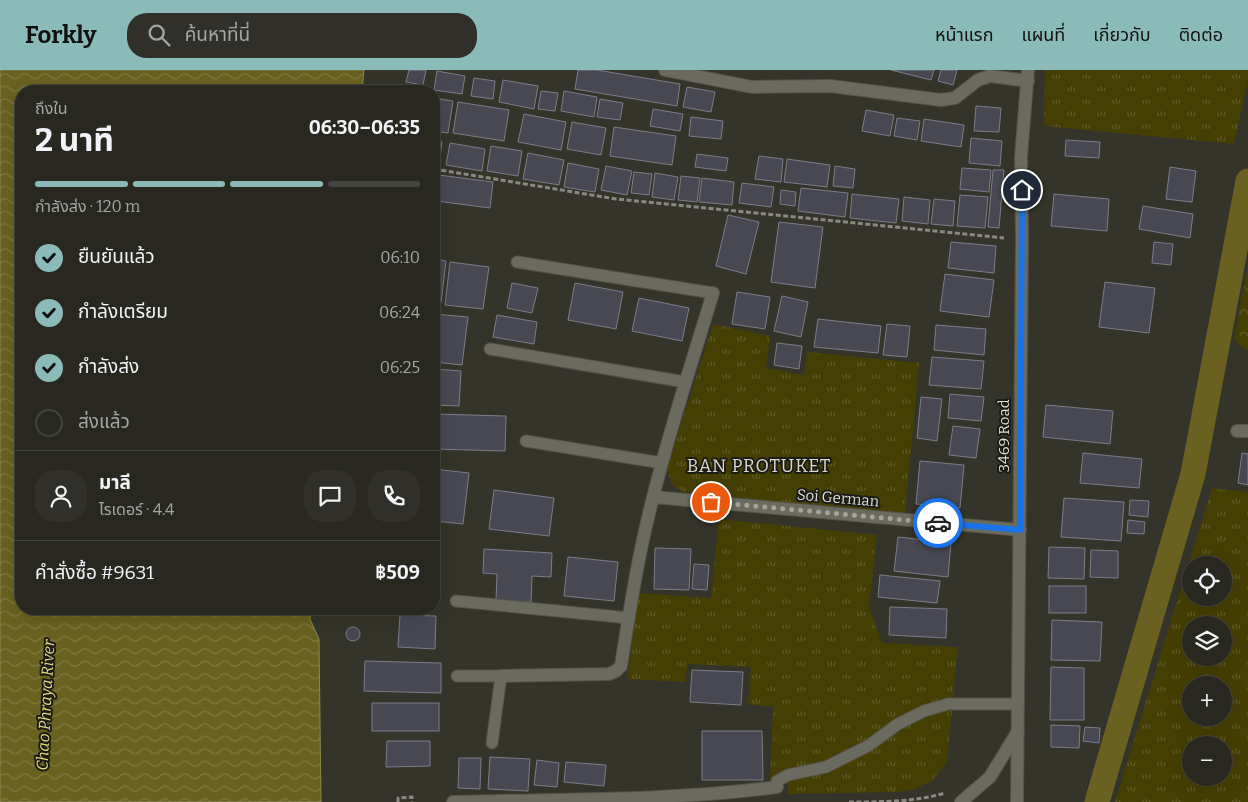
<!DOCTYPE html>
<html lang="th">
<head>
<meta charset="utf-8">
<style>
  :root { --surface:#282720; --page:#302f29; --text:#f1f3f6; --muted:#a5a5a5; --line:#44443e; --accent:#8bbbb9 }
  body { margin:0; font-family:Bitter,"Noto Sans Thai",serif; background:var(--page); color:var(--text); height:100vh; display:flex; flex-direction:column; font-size:19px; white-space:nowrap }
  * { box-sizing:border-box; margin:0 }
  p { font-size:16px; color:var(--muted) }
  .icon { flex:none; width:28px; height:28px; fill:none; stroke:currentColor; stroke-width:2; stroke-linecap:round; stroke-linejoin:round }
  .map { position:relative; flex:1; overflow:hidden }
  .side { position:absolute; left:15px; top:15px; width:425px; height:530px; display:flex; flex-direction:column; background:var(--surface); border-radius:20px; box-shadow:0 5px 20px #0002,0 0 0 1px var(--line) }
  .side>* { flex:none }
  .fabs { position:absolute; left:1182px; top:486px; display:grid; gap:10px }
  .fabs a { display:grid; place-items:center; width:50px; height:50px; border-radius:50%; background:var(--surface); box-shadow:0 5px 20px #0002,0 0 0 1px var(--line); font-size:25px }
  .pin { position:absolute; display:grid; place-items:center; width:42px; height:42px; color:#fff; margin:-21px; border:2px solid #fff; border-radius:50%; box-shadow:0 1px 5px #0007 }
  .courier { position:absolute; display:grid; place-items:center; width:50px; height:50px; margin:-25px; border:4px solid #1a73e8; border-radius:50%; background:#fff; color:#222; box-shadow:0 1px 6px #0007 }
  .headline em { font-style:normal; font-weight:700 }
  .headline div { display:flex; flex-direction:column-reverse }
  .headline { display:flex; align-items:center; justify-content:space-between; height:85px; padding:0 20px }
  h1 { font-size:32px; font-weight:700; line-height:38px }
  .bar { display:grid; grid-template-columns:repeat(4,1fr); gap:8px 5px; align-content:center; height:60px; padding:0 20px }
  .bar i { height:6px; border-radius:4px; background:var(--line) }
  .bar .on { background:var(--accent) }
  .bar p { grid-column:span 4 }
  .line { display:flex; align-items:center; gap:12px; padding:0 20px; border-top:1px solid var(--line) }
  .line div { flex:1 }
  .round { display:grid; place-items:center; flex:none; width:52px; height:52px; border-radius:20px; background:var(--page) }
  ol { padding:0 20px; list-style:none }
  li { display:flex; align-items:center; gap:15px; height:55px }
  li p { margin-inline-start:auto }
  li .icon { padding:5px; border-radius:50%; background:var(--accent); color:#111; stroke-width:4 }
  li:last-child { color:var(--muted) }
  li i { width:28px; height:28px; border:2px solid var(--line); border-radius:50% }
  header { display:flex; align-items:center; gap:30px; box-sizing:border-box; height:70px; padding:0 25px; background:var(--accent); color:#111 }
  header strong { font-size:24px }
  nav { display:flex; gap:28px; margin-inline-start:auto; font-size:18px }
  .search { width:350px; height:45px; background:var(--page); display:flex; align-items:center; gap:12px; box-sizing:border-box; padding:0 18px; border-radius:20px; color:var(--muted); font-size:19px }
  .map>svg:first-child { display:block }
  .grass { fill:url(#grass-tufts); fill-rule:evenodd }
  .forest { fill:url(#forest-crowns) }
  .water { fill:url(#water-waves); stroke:#8d8657 }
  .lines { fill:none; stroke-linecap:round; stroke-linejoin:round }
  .canal { stroke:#6a6120; stroke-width:25 }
  .building { fill:#484853; stroke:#7c7d89 }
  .lane-casing { stroke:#535249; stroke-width:13 }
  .street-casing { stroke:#535249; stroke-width:14 }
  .secondary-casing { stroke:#535249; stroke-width:14 }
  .path { stroke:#8a8981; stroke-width:3; stroke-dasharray:5 2.5; stroke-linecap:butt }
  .lane { stroke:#6b6a5e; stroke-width:11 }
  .street { stroke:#6b6a5e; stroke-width:12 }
  .secondary { stroke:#6b6a5e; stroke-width:12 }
  .done { stroke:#a4a29b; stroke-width:5; stroke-dasharray:0 9 }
  .route { stroke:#1a73e8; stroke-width:6 }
  .labels { text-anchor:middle; stroke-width:4; stroke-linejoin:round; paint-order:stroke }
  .street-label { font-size:15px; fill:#dfded8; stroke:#1c1c17 }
  .water-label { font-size:16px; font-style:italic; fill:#e5d97c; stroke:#1c1c17 }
  .quarter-label { font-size:18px; letter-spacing:1px; fill:#dad9cb; stroke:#1c1c17 }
</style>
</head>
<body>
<header>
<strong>Forkly</strong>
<div class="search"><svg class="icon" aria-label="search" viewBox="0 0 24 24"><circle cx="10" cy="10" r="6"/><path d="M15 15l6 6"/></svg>ค้นหาที่นี่</div>
<nav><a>หน้าแรก</a><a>แผนที่</a><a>เกี่ยวกับ</a><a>ติดต่อ</a></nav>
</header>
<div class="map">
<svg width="1248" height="732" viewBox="0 0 1248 732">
  <defs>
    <pattern id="grass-tufts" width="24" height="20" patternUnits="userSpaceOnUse" patternTransform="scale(1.25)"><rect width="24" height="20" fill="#463f04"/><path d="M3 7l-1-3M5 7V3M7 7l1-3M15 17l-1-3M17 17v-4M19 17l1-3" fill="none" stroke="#605a28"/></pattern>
    <pattern id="forest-crowns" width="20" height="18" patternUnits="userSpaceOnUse" patternTransform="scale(1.25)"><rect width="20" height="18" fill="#463f04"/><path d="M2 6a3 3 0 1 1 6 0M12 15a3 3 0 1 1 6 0" fill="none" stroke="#605a28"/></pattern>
    <pattern id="water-waves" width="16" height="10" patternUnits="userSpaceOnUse" patternTransform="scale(1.25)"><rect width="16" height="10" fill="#6a6120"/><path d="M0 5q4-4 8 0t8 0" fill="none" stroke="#7f7740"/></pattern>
  </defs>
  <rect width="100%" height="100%" fill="#35342a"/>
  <g class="grass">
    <path d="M1045 0H1248V10L1234 74 1044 56Z"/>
    <path d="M713 254 770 266 766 298 804 305 807 282 919 293 905 444 688 424 673 416 667 399Z"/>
    <path d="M1212 418 1248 422V732H1115ZM1191 495H1224V528H1191ZM1191 555H1224V588H1191ZM1191 615H1224V648H1191ZM1191 675H1224V708H1191Z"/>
    <path d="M719 449 877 465 869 536 882 573 958 577 947 691 932 711 914 719 898 722 788 724 787 710 770 711 773 637 748 634 751 597 688 594 685 612 627 609 639 523 711 528Z"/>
  </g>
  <path class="forest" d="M1248 196V282L1234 269Z"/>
  <path class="water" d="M0 0H364L362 21H21V539H311L310 549 319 569 321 732H0Z"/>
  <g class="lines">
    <path class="canal" d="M1097 732 1193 404 1248 111"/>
  </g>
  <g class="building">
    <path d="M409 0H426L423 15 406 12Z"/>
    <path d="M578 0H597L680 14 677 36 575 19Z"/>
    <path d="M891 0H934L931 10Z"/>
    <path d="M941 0H957L953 15 938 11Z"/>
    <path d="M437 1 465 6 462 24 434 20Z"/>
    <path d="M474 8 495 11 493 29 471 26Z"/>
    <path d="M503 10 538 16 534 39 499 32Z"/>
    <path d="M687 17 715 22 711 42 683 37Z"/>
    <path d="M541 21 558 23 555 41 538 39Z"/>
    <path d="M564 21 597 27 594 47 561 41Z"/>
    <path d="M434 28 453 31 448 63 434 61Z"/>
    <path d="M600 29 623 33 620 50 597 47Z"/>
    <path d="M458 32 509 40 504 71 453 63Z"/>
    <path d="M976 36 1001 38 999 62 974 61Z"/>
    <path d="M653 39 683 44 680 61 650 56Z"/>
    <path d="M866 40 894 45 890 66 862 61Z"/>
    <path d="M524 44 566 52 561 80 518 72Z"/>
    <path d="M691 47 723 51 721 69 689 66Z"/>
    <path d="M897 48 920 51 917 70 894 66Z"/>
    <path d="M924 49 964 55 961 77 921 71Z"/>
    <path d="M572 52 606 58 601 85 567 79Z"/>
    <path d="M614 57 676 66 672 95 610 86Z"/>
    <path d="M971 68 1002 71 1000 96 969 93Z"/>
    <path d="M434 70 442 72 439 94 434 93Z"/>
    <path d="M1066 70 1100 72 1099 88 1065 86Z"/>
    <path d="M450 73 485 79 482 101 446 95Z"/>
    <path d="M491 76 522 81 518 106 487 101Z"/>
    <path d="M528 83 564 90 559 115 523 109Z"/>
    <path d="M697 84 728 88 726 101 695 97Z"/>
    <path d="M759 86 783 89 781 112 755 109Z"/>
    <path d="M787 89 830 95 827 117 784 112Z"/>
    <path d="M568 93 599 99 595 122 564 117Z"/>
    <path d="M606 96 632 101 627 125 601 120Z"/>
    <path d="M835 96 855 99 853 118 833 116Z"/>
    <path d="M1170 97 1196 101 1192 132 1166 129Z"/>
    <path d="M962 98 991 100 989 122 960 119Z"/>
    <path d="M993 100H1004L999 158 988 157Z"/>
    <path d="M634 102 652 104 649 125 631 123Z"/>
    <path d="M655 103 678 107 674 130 652 127Z"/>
    <path d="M439 105 493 112 490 138 436 131Z"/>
    <path d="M681 106 700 108 697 132 678 130Z"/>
    <path d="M702 108 734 112 732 135 699 132Z"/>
    <path d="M742 113 774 117 771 137 739 133Z"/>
    <path d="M801 118 848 123 845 147 798 141Z"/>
    <path d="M781 120 796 122 795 136 780 134Z"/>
    <path d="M852 124 899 129 896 153 850 148Z"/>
    <path d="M1054 124 1109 129 1107 161 1051 156Z"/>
    <path d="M960 125 988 127 985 158 957 156Z"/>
    <path d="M904 127 930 130 928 154 902 151Z"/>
    <path d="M934 129 955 131 953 156 931 154Z"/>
    <path d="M1143 136 1193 144 1190 168 1139 159Z"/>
    <path d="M728 145 759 152 746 204 716 196Z"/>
    <path d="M779 152 823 157 815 218 771 212Z"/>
    <path d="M951 172 996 176 994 203 948 198Z"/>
    <path d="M1154 172 1173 174 1171 195 1152 193Z"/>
    <path d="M434 189 446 191 441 233H434Z"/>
    <path d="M450 192 489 197 483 239 445 235Z"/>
    <path d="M945 204 994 210 989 247 940 241Z"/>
    <path d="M1105 212 1155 218 1149 263 1099 257Z"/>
    <path d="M512 213 538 218 532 243 507 238Z"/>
    <path d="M575 213 623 222 616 259 568 250Z"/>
    <path d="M737 222 770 227 765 259 732 254Z"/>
    <path d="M782 226 808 232 801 267 774 261Z"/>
    <path d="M639 228 689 238 682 271 632 261Z"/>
    <path d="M434 244 468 247 462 295 434 292Z"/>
    <path d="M497 245 537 252 534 274 493 267Z"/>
    <path d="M818 249 881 256 878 283 814 277Z"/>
    <path d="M887 254 910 256 907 287 883 285Z"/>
    <path d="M936 255 986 259 984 285 934 280Z"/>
    <path d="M777 273 802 276 799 299 774 295Z"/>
    <path d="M932 287 984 291 981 319 929 315Z"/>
    <path d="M434 299 461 301 459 336 434 335Z"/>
    <path d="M950 324 984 327 981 351 948 348Z"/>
    <path d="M921 327 942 329 937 371 917 368Z"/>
    <path d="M1046 335 1113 341 1110 374 1043 367Z"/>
    <path d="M434 344 506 346 505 381 434 379Z"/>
    <path d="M953 356 980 359 976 388 949 385Z"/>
    <path d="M1083 383 1142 389 1139 418 1080 413Z"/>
    <path d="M1242 383 1248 384V415L1238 413Z"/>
    <path d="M920 391 964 395 960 438 916 434Z"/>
    <path d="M434 399 469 403 463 454 434 451Z"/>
    <path d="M494 420 554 428 549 466 489 459Z"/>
    <path d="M1064 428 1124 432 1121 471 1061 467Z"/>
    <path d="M1130 430 1149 431 1148 447 1129 445Z"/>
    <path d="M1128 450 1145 452 1144 464 1127 463Z"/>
    <path d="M898 467 951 473 948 507 894 501Z"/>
    <path d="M1049 477 1085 478 1084 509 1048 508Z"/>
    <path d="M655 478 691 479 689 520 654 519Z"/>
    <path d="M484 479 552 483 551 507 532 506 531 532 496 530 497 504 483 503Z"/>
    <path d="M1091 480 1118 481V508L1090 507Z"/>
    <path d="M568 487 618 492 614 531 564 526Z"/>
    <path d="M694 494 709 495 707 520 692 519Z"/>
    <path d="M880 505 940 511 937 533 878 527Z"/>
    <rect x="1049" y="516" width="37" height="27"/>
    <path d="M890 537 947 539 946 568 889 565Z"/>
    <path d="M400 545 436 546 435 579 398 577Z"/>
    <path d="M1052 550 1102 552 1100 591 1051 590Z"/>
    <circle cx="353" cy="564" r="7"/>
    <path d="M365 591 441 593V623L364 621Z"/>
    <path d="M1051 597 1084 598V650H1050Z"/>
    <path d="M692 600 743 602 741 635 690 632Z"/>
    <rect x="372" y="633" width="67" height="28"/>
    <path d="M1051 655 1080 656 1079 678 1051 677Z"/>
    <path d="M1085 657 1100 658 1099 673 1083 671Z"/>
    <path d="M702 661H762L763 710H702Z"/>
    <path d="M387 671H430V696L386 697Z"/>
    <path d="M490 687 530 689 528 721 488 719Z"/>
    <path d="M459 688H481L480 719 458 718Z"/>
    <path d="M537 690 559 693 557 717 534 715Z"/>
    <path d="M566 692 606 695 604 716 564 712Z"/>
  </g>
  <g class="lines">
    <defs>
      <g id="lane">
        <path d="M517 192 713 223"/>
        <path d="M490 279 685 312"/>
        <path d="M526 371 662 393"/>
        <path d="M456 531 629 548"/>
        <path d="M457 606H501L492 673"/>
        <path d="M777 717V711L788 705 826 697 868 676 898 654 924 641 948 634H1018"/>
      </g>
      <g id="street">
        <path d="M665 0 752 17 830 16 941 30 955 28 978 10 990 6 1028 11"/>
        <path d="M1237 361H1248"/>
        <path d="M653 427 1020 460"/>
        <path d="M501 606 609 604 616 601 621 596C627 557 633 518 641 479 659 393 687 308 713 223"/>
        <path d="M453 732C561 729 670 731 777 717"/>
      </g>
      <g id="secondary">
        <path d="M961 732 990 707 1018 661"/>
        <path d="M1017 732 1022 169 1021 87 1028 0"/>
      </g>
    </defs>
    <use href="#lane" class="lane-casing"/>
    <use href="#street" class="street-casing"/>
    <use href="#secondary" class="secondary-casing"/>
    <g class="path">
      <path d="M434 99 616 129 1004 168"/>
      <path d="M398 732V728L412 727V732"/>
      <path d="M849 732C881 732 915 732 945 723"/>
    </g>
    <use href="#lane" class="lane"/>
    <use href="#street" class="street"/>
    <use href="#secondary" class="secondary"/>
  </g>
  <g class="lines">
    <path class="done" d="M711 432 938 453"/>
    <path class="route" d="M938 453 1020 460 1022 120"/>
  </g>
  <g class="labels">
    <g class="street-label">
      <text transform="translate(1004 366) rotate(-90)" y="5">3469 Road</text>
      <text transform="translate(838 428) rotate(5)" y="5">Soi German</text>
    </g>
    <g class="water-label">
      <text transform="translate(45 635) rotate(-87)" y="6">Chao Phraya River</text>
    </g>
    <g class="quarter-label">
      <text x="759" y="402">BAN PROTUKET</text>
    </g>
  </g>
</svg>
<div class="fabs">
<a><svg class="icon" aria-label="locate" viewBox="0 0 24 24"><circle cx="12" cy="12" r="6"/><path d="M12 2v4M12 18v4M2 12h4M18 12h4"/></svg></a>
<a><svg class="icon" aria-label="layers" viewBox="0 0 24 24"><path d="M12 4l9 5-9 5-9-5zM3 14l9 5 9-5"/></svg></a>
<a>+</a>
<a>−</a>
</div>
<div class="pin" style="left:711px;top:432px;background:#ea580c"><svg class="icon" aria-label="bag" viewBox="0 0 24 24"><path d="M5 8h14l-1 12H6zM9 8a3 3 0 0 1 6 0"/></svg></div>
<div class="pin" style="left:1022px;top:120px;background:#1f2937"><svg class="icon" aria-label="home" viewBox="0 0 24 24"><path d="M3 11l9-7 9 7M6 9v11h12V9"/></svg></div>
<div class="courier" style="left:938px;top:453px"><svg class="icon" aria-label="car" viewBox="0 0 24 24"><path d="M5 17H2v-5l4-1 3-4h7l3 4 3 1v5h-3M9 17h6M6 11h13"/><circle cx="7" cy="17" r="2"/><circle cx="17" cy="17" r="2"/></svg></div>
<section class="side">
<div class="headline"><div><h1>2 นาที</h1><p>ถึงใน</p></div><em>06:30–06:35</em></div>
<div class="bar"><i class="on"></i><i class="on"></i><i class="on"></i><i></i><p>กำลังส่ง · 120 m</p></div>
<ol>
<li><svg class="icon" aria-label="check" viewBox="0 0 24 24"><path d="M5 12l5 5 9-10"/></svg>ยืนยันแล้ว<p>06:10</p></li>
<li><svg class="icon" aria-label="check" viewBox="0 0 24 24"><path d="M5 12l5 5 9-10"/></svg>กำลังเตรียม<p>06:24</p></li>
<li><svg class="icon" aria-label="check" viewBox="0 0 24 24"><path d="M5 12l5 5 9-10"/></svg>กำลังส่ง<p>06:25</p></li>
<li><i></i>ส่งแล้ว</li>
</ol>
<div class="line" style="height:90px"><a class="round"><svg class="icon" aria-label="person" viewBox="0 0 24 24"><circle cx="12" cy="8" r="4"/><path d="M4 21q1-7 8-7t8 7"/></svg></a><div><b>มาลี</b><p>ไรเดอร์ · 4.4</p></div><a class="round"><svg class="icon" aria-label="chat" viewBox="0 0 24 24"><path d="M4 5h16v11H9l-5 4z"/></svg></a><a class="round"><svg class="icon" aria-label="phone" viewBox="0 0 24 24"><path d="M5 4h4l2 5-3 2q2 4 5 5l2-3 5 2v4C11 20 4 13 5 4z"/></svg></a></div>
<div class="line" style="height:65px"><div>คำสั่งซื้อ #9631</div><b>฿509</b></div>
</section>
</div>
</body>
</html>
